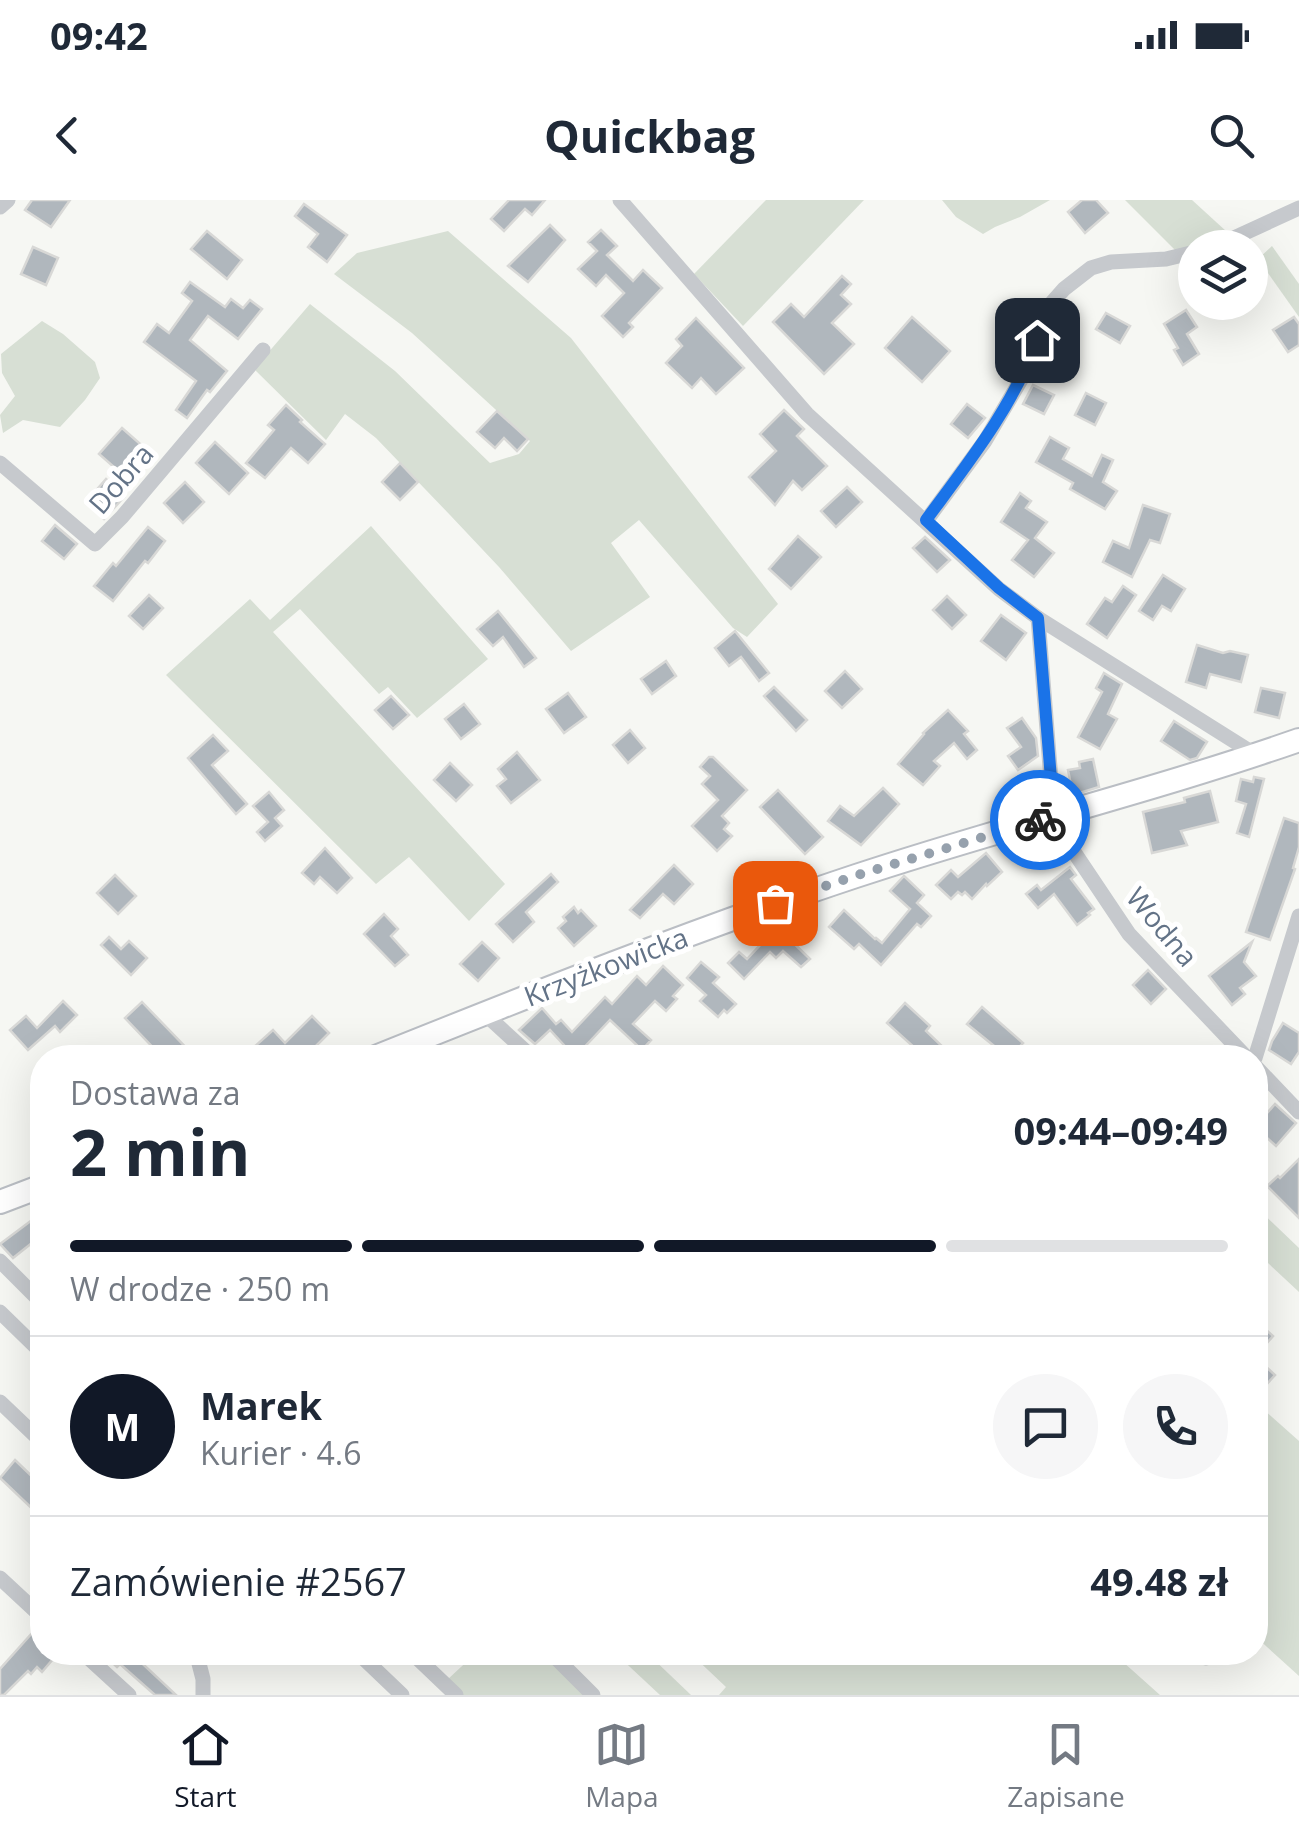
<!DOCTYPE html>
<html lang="pl">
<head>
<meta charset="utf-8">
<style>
  :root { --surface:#fff; --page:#f6f6f7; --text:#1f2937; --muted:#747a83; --line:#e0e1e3; --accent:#111827 }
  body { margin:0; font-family:"Open Sans",sans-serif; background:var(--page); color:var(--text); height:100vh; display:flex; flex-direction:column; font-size:38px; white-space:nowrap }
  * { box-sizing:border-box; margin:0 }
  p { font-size:32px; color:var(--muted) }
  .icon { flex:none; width:55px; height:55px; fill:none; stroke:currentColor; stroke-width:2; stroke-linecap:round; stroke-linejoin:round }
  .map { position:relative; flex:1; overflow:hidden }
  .side { position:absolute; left:30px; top:845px; width:1238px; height:620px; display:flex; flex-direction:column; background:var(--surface); border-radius:40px; box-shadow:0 10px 40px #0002 }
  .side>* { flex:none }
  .fabs { position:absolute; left:1178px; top:30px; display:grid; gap:20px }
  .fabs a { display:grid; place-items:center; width:90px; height:90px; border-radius:50%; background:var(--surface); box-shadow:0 10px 40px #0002; font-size:50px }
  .pin { position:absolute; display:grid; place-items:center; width:85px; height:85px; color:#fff; margin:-42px; border-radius:20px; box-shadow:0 5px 15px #0006 }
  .courier { position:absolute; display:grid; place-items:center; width:100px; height:100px; margin:-50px; border:8px solid #1a73e8; border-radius:50%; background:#fff; color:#222; box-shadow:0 2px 12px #0007 }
  .overview em { font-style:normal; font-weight:700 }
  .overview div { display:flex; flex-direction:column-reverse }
  .overview { display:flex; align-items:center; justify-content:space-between; height:170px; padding:0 40px }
  h1 { font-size:65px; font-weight:700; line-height:75px }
  .bar { display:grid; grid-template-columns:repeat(4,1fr); gap:15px 10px; align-content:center; height:120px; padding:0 40px }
  .bar i { height:12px; border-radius:8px; background:var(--line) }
  .bar .active { background:var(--accent) }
  .bar p { grid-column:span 4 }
  .line { display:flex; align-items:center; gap:25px; padding:0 40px; border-top:2px solid var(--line) }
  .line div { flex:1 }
  .round { display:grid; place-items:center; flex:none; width:105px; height:105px; border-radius:52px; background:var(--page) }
  .status { display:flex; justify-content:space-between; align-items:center; height:70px; padding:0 50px; background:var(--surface); direction:ltr }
  .status svg { height:28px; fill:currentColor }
  header { display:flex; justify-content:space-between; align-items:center; height:130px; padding:0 40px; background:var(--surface); font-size:45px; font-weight:700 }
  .tab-bar { display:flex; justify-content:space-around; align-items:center; height:140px; border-top:2px solid var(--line); background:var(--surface); font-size:28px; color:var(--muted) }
  .tab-bar a { display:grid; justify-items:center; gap:5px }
  .tab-bar .active { color:var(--accent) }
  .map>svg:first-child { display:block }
  .green { fill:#d7dfd4 }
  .building { fill:#b0b7bd; stroke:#d8d8d6; stroke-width:2.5 }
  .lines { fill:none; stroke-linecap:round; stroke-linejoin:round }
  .secondary-casing { stroke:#babec4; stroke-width:26 }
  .street { stroke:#c6c9cd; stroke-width:15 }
  .secondary { stroke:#fff; stroke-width:22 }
  .done { stroke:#96a1ad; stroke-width:10; stroke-dasharray:0 18 }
  .route { stroke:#1a73e8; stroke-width:12 }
  .labels { text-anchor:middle; stroke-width:10; stroke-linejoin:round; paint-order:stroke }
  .street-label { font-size:28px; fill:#637387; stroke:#fff }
</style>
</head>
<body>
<div class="status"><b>09:42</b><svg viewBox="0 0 49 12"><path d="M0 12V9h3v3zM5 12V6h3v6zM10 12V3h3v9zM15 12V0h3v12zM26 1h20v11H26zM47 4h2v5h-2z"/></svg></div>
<header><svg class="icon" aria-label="back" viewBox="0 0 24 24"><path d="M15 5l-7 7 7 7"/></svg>Quickbag<svg class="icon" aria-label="search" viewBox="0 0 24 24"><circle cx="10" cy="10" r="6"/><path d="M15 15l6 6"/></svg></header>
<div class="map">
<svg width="1299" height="1495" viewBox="0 0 1299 1495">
  <rect width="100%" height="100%" fill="#f6f7f3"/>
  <g class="green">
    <path d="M766 0H864L743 126 694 74Z"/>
    <path d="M942 0H1050L1020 17 995 27 983 34 956 17Z"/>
    <path d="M1125 0H1192L1227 32 1216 42 1178 53Z"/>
    <path d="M448 31 571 138 778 404 747 437 733 428 639 320 611 343 650 397 571 451 499 367 450 315 376 238 345 214 326 240 254 169 310 104 395 171 490 263 519 254 530 241 412 133 334 74 357 53Z"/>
    <path d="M1272 46 1299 84V117L1258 59Z"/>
    <path d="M42 121 63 134 95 162 100 178 85 200 60 227 23 220 3 233 0 215 15 196 2 173 1 154Z"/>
    <path d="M371 326 488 459 417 518 388 487 379 494 300 409 273 432 505 684 469 721 409 657 376 684 166 475 250 399 270 420Z"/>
    <path d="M1255 1006 1299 1048V1092L1255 1051Z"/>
    <path d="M1255 1202 1299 1241V1476L1255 1436Z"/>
    <path d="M476 1453H546L592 1495H462L447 1480Z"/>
    <path d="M615 1453H647L691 1495H660Z"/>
    <path d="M690 1453H1113L1160 1495H719L726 1487Z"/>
  </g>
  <g class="building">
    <path d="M32 0H70L51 27 25 10Z"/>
    <path d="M509 0H545L532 15 525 9 504 31 491 19Z"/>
    <path d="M1082 0H1096L1108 13 1085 33 1068 12Z"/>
    <path d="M304 4 347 35 327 62 308 47 318 34 295 16Z"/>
    <path d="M550 25 565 40 528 82 508 66Z"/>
    <path d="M601 30 617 46 607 55 633 81 643 70 662 88 629 123 633 127 623 137 602 116 624 93 606 75 596 86 578 69 597 51 588 42Z"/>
    <path d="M207 31 242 60 227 79 191 49Z"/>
    <path d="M33 47 58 58 46 85 21 74Z"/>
    <path d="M842 76 851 84 841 95 851 104 832 123 854 144 824 174 773 122 791 104 804 117Z"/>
    <path d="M190 82 225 107 231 99 243 108 250 100 262 109 238 139 208 116 190 140 227 171 210 192 207 190 187 218 176 210 196 181 144 142 157 124 169 133 192 101 182 93Z"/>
    <path d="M1186 110 1197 127 1187 134 1199 154 1183 165 1174 150 1178 148 1164 124Z"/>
    <path d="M1106 113 1130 126 1120 143 1096 129Z"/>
    <path d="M912 117 950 151 922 182 885 148Z"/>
    <path d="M1294 117 1299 124V145L1288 152 1273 130Z"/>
    <path d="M696 118 744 168 716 194 701 178 692 188 666 163 682 146 676 139Z"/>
    <path d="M1033 185 1054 195 1044 214 1023 204Z"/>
    <path d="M1086 193 1106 203 1095 225 1075 215Z"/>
    <path d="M967 204 985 218 968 238 951 224Z"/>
    <path d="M286 205 302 220 300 222 325 244 308 263 291 248 265 278 246 263 274 230 268 225Z"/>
    <path d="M784 210 804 229 797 236 827 266 802 290 793 281 775 305 749 277 776 251 760 234Z"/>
    <path d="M497 211 528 239 517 251 504 238 495 248 477 232Z"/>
    <path d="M122 228 146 249 123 275 99 254Z"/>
    <path d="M1050 237 1069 248 1063 259 1092 276 1102 255 1113 260 1103 282 1117 291 1105 309 1070 289 1073 283 1036 262Z"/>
    <path d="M215 242 248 273 229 294 196 263Z"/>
    <path d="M400 263 418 282 400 300 382 282Z"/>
    <path d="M106 279 124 297 104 319 86 302Z"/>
    <path d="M185 282 204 302 183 323 164 303Z"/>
    <path d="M847 287 862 302 836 327 821 311Z"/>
    <path d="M1020 293 1031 301 1026 308 1047 322 1035 338 1054 353 1034 377 1012 360 1028 340 1001 322Z"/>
    <path d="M1143 305 1170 314 1160 343 1150 340 1132 377 1103 362 1113 341 1129 348Z"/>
    <path d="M55 325 77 344 64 359 42 341Z"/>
    <path d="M148 327 165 341 148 363 145 361 113 401 94 386 113 363 116 366Z"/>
    <path d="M798 336 821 357 791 389 769 369Z"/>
    <path d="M925 337 950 360 937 372 913 348Z"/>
    <path d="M1163 375 1185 389 1171 411 1162 406 1153 420 1139 411Z"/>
    <path d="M1123 386 1136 395 1107 438 1087 424 1105 398 1112 402Z"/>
    <path d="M149 395 163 408 143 429 129 416Z"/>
    <path d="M947 396 966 415 952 429 933 410Z"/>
    <path d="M498 411 536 458 524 467 503 437 493 446 477 429Z"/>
    <path d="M1001 415 1026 433 1006 460 981 441Z"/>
    <path d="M735 431 769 473 759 481 741 457 729 466 715 448Z"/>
    <path d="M1197 445 1223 453 1230 451 1248 455 1241 482 1210 474 1206 488 1186 482Z"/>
    <path d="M666 461 676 476 652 494 641 479Z"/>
    <path d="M845 471 862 489 842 508 825 491Z"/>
    <path d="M1104 473 1122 484 1108 514 1117 519 1100 549 1078 537 1102 492 1096 488Z"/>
    <path d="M774 487 807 520 796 531 764 496Z"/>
    <path d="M1261 488 1285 493 1279 518 1255 512Z"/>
    <path d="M568 493 586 517 564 533 546 509Z"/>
    <path d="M391 496 409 515 393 529 375 510Z"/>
    <path d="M464 504 480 524 461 539 445 519Z"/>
    <path d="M948 510 968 531 964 534 977 550 967 559 954 543 934 561 940 566 923 585 898 564 924 534 923 533Z"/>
    <path d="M1022 518 1036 538 1038 556 1018 570 1008 556 1021 547 1007 528Z"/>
    <path d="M1174 521 1207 542 1197 558 1190 560 1161 541Z"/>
    <path d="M630 530 645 548 628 563 613 545Z"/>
    <path d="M213 535 228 551 212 565 247 604 236 614 188 558Z"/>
    <path d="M517 552 540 580 511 603 497 586 506 579 498 569Z"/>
    <path d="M709 557H713L747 590 722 616 729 623 724 629 732 636 717 651 692 626 718 600 702 584 710 576 700 567Z"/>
    <path d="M1093 559 1099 587 1073 595 1068 570 1080 568 1079 562Z"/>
    <path d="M450 563 472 585 456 601 434 580Z"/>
    <path d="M1254 577 1264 579 1249 637 1237 633 1246 604 1236 601 1241 579 1253 582Z"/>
    <path d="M883 588 899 604 861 645 828 621 840 606 854 616Z"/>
    <path d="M778 590 823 637 805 654 760 607Z"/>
    <path d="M1210 591 1218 622 1181 631 1187 645 1152 653 1143 612 1185 602 1184 598Z"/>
    <path d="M269 592 284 610 275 618 282 626 265 641 257 632 268 622 253 606Z"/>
    <path d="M1284 618 1299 623V647L1293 668 1295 669 1270 740 1246 732Z"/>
    <path d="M325 648 352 678 337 693 320 677 314 684 302 673Z"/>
    <path d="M986 653 1002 672 987 686 986 684 972 699 965 692 962 695 958 692 951 699 936 685 951 670 958 677Z"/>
    <path d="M674 665 693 684 674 704 663 694 640 718 630 710Z"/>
    <path d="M1070 667 1076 675 1071 679 1094 709 1088 713 1090 715 1077 725 1054 694 1038 708 1026 694 1037 685 1041 690Z"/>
    <path d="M551 674 558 682 526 712 534 722 513 742 496 724Z"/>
    <path d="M115 675 136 696 118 714 97 693Z"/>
    <path d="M904 676 924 695 917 703 931 716 921 727 917 724 881 765 859 744 854 749 829 727 844 710 875 739 876 738 882 743 910 709 890 691Z"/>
    <path d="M574 707 578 713 581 710 596 726 574 746 558 728 566 721 563 717Z"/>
    <path d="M384 714 398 729 391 736 408 755 395 766 364 734Z"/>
    <path d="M777 727 810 759 801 767 783 751 776 758 770 752 744 779 728 763 739 752 747 759Z"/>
    <path d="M109 737 121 749 129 741 147 758 131 775 101 745Z"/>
    <path d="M482 742 499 758 478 781 460 764Z"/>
    <path d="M1252 742 1244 762 1256 776 1240 788 1245 794 1232 805 1209 776Z"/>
    <path d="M701 762 719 777 713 783 736 804 727 813 724 810 718 817 700 801 706 795 687 778Z"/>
    <path d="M663 766 683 785 673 796 677 799 666 811 655 801 633 824 651 840 642 850 610 820 575 857 550 830 535 844 519 830 542 808 556 824 561 820 572 832 605 797 612 804 637 776 646 785Z"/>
    <path d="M1148 770 1166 789 1151 804 1133 785Z"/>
    <path d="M63 801 77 815 60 832 55 826 28 850 10 830 26 816 37 828Z"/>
    <path d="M142 802 196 858H163L125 818Z"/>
    <path d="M905 803 930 826 926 831 946 850 939 858H926L887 823Z"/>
    <path d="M982 807 1023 843 1009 858 967 824Z"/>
    <path d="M312 816 329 833 305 857 297 850 289 858H262L253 848 273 830 285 843Z"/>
    <path d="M1283 823 1299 833V852L1291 864 1269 850 1272 841Z"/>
    <path d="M1275 904 1296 923 1276 946 1255 927Z"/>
    <path d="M1299 959V1018L1267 986 1278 976 1280 978Z"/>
    <path d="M32 1020 42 1035 13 1058 0 1044Z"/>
    <path d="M1255 1120 1273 1136 1255 1157 1275 1175 1255 1197Z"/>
    <path d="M15 1260 42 1286V1318L0 1278Z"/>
    <path d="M33 1432 42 1441V1452H46L53 1459 42 1472 37 1467 31 1474 28 1471 4 1495H0V1469Z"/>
    <path d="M101 1452H130L176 1495H155L120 1464 117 1467Z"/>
  </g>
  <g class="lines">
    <defs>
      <g id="secondary">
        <path d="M373 858C533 794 693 730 856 676 1003 627 1153 591 1299 540"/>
        <path d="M0 1002 42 986"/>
      </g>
    </defs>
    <use href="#secondary" class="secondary-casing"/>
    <g class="street">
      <path d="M620 0 807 214 999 389 1038 418 1256 555"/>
      <path d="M0 7 8 0"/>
      <path d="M1212 48 1299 8"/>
      <path d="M0 263 95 344 122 317 263 150"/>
      <path d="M926 321 985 241 1025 173 1049 106 1064 89 1091 68 1111 62 1166 59 1195 52"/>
      <path d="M1038 418 1054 617 1066 640 1129 734 1247 858"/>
      <path d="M485 814 533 858"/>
      <path d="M1255 858 1299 716"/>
      <path d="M1255 866 1299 912"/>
      <path d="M0 1061 42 1103"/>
      <path d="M0 1112 42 1153"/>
      <path d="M0 1202 42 1242"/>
      <path d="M0 1378 42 1417"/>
      <path d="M82 1452 129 1495"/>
      <path d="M196 1452 203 1479V1495"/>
      <path d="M357 1452 402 1495"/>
      <path d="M411 1452 456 1495"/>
      <path d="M550 1452 593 1495"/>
      <path d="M1200 1452 1206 1458"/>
    </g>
    <use href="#secondary" class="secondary"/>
  </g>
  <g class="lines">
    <path class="done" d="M775 703 861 674 1040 620"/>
    <path class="route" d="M1037 140C1013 207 968 263 926 320L999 388 1038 418 1054 616 1040 620"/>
  </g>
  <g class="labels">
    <g class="street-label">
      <text transform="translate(121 279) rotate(-49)" y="10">Dobra</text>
      <text transform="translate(1162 727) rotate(50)" y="10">Wodna</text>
      <text transform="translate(606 767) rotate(-21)" y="10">Krzyżkowicka</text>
    </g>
  </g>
</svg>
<div class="fabs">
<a><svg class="icon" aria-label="layers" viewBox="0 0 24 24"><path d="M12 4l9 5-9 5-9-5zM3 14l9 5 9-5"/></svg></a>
</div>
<div class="pin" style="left:775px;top:703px;background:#ea580c"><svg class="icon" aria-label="bag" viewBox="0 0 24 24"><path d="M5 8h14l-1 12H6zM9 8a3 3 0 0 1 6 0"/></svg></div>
<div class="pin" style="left:1037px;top:140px;background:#1f2937"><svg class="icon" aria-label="home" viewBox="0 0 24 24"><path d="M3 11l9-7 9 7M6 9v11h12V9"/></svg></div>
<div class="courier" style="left:1040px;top:620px"><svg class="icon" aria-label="bike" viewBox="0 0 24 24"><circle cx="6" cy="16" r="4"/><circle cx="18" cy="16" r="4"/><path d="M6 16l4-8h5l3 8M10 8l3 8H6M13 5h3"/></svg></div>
<section class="side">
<div class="overview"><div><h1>2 min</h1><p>Dostawa za</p></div><em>09:44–09:49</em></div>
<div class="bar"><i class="active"></i><i class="active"></i><i class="active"></i><i></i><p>W drodze · 250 m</p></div>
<div class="line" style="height:180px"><b class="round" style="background:var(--accent);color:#fff">M</b><div><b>Marek</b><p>Kurier · 4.6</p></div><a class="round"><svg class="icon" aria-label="chat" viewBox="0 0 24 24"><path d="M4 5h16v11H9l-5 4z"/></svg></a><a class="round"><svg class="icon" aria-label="phone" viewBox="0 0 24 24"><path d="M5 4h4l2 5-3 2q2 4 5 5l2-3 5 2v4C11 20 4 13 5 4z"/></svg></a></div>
<div class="line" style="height:130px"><div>Zamówienie #2567</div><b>49.48 zł</b></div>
</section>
</div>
<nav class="tab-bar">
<a class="active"><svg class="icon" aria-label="home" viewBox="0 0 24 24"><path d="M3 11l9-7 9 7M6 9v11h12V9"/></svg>Start</a>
<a><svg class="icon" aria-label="map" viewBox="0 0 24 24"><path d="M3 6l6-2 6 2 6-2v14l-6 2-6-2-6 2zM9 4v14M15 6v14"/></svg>Mapa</a>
<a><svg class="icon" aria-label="saved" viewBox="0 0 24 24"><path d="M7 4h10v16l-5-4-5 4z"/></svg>Zapisane</a>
</nav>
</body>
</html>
